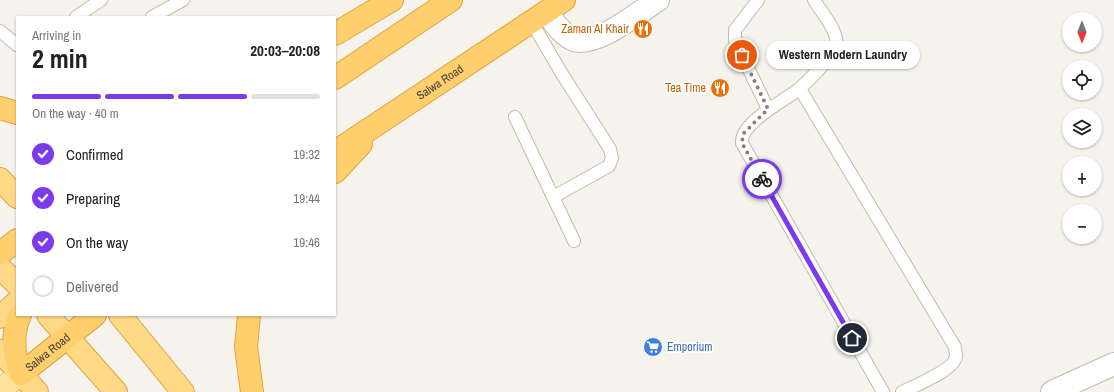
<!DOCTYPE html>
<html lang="en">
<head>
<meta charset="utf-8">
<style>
  :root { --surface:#fff; --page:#f2f2f2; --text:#222; --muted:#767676; --line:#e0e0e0; --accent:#7c3aed }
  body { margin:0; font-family:"Archivo Narrow",sans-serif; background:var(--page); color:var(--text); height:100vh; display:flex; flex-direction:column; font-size:15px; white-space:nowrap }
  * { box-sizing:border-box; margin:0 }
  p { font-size:13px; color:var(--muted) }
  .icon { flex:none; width:22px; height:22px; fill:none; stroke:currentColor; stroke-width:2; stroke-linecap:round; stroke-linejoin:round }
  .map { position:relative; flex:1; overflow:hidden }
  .side { position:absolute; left:16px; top:16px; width:320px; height:300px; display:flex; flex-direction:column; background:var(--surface); border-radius:0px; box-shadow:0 1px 3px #0004 }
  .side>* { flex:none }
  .needle { width:26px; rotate:180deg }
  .controls { position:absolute; left:1062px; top:12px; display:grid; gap:8px }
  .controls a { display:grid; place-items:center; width:40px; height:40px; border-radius:50%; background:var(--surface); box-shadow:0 1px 3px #0004; font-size:20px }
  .pin { position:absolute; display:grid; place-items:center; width:34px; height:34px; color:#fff; margin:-17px; border:2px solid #fff; border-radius:50%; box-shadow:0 1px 4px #0007 }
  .courier { position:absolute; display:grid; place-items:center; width:40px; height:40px; margin:-20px; border:3px solid #7c3aed; border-radius:50%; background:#fff; color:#222; box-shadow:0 1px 5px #0007 }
  .bubble { position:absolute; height:28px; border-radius:14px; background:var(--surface); box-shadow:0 1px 3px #0004; font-size:13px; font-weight:700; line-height:28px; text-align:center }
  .head em { font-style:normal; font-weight:700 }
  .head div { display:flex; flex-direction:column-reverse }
  .head { display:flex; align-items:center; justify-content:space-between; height:68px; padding:0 16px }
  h1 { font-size:26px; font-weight:700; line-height:30px }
  .bar { display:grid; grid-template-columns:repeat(4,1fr); gap:6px 4px; align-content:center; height:48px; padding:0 16px }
  .bar i { height:5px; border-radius:3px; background:var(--line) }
  .bar .current { background:var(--accent) }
  .bar p { grid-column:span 4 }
  ol { padding:0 16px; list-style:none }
  li { display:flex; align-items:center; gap:12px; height:44px }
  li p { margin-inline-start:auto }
  li .icon { padding:4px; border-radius:50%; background:var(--accent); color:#fff; stroke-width:4 }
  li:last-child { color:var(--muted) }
  li i { width:22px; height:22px; border:2px solid var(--line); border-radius:50% }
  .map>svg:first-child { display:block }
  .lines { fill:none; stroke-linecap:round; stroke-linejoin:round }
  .service-casing { stroke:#c2bbae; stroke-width:14 }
  .minor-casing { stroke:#c2bbae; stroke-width:24 }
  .primary-casing { stroke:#e6c16a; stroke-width:24 }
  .trunk-casing { stroke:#e0a43c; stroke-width:24 }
  .motorway-casing { stroke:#e0a43c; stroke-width:24 }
  .service { stroke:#fff; stroke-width:12 }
  .minor { stroke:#fff; stroke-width:22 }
  .primary { stroke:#ffe39c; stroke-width:22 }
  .trunk { stroke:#ffd985; stroke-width:22 }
  .motorway { stroke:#ffcf6e; stroke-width:22 }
  .done { stroke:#878178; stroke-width:4; stroke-dasharray:0 7.2 }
  .route { stroke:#7c3aed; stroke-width:5 }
  .labels { text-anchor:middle; stroke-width:3.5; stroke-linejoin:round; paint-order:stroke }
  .food-label { font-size:12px; fill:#c56008; stroke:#fff; text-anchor:end }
  .street-label { font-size:12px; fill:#4b4439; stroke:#fff }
  .shop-label { font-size:12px; fill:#366cbe; stroke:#fff; text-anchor:start }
</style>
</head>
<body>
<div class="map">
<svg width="1114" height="392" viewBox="0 0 1114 392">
  <rect width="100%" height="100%" fill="#f6f3ec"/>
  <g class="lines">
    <defs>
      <g id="service">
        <path d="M758 0 735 30V41L768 109"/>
        <path d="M814 0C822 13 841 34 836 50 825 63 813 77 800 88 787 100 740 122 742 143L883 392"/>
        <path d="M76 17 101 0"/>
        <path d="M152 17 183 0"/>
        <path d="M531 21 562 74 610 149 612 158 609 166 553 197"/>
        <path d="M0 31 17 45"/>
        <path d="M800 89 955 347C955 349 956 353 956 356 955 370 914 386 902 392"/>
        <path d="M515 117 574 241"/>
      </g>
      <g id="minor">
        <path d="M546 12C554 22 562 35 574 40 597 47 639 12 658 0"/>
        <path d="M1052 392 1114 364"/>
      </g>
      <path id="primary" d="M0 390 21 374"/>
      <g id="trunk">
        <path d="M0 179 17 197"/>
        <path d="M0 268 17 284"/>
        <path d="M48 315 116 392"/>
        <path d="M120 315 183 392"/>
        <path d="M0 317 17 302"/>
        <path d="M0 351 37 392"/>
      </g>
      <g id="motorway">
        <path d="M335 34 392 0"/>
        <path d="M335 78 451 0"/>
        <path d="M0 108 17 113"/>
        <path id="s1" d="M335 152 564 0"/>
        <path d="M335 172 361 144"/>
        <path d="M0 254 17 240"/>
        <path id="s2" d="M20 315C11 335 13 354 21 374L95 315"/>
        <path d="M249 315 246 347 252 392"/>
      </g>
    </defs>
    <use href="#service" class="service-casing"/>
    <use href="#minor" class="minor-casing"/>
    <use href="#primary" class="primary-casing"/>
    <use href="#trunk" class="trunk-casing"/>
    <use href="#motorway" class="motorway-casing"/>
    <use href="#service" class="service"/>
    <use href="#minor" class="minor"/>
    <use href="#primary" class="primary"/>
    <use href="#trunk" class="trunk"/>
    <use href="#motorway" class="motorway"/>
  </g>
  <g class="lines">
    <path class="done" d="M742 55 768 109 743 134 742 143 762 179"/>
    <path class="route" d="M762 179 852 338"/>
  </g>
  <defs>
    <symbol id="restaurant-disc" viewBox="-11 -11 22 22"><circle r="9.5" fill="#e8710a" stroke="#fff"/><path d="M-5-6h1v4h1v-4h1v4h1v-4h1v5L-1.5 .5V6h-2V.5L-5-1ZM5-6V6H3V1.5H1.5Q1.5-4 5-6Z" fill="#fff"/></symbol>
    <symbol id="supermarket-disc" viewBox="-11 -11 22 22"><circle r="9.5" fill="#3f7fe0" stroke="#fff"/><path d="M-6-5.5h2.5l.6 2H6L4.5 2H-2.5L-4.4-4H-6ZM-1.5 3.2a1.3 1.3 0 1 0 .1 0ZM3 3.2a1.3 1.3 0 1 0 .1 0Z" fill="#fff"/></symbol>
  </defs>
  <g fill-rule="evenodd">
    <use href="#restaurant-disc" x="632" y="18" width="22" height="22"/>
    <use href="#restaurant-disc" x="709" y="77" width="22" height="22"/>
    <use href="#supermarket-disc" x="642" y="336" width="22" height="22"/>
  </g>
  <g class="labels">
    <g class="food-label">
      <text x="629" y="33">Zaman Al Khair</text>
      <text x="706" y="92">Tea Time</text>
    </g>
    <g class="street-label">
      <text dy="4" stroke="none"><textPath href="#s1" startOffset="126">Salwa Road</textPath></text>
      <text dy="4" stroke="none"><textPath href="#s2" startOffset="95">Salwa Road</textPath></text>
    </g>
    <g class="shop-label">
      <text x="667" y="351">Emporium</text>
    </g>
  </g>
</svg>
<div class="controls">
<a><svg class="needle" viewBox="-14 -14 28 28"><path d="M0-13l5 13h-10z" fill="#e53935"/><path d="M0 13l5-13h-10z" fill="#767676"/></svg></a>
<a><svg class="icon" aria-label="locate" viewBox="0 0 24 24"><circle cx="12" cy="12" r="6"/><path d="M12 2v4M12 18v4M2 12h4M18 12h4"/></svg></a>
<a><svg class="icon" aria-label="layers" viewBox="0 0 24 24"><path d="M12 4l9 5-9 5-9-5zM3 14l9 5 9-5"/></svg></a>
<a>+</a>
<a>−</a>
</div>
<div class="pin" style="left:742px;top:55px;background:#ea580c"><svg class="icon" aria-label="bag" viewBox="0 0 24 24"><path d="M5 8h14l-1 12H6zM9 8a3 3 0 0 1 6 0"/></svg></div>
<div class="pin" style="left:852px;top:338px;background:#1f2937"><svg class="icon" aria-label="home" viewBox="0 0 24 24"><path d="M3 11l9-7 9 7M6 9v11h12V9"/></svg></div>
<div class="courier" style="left:762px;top:179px"><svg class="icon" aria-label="bike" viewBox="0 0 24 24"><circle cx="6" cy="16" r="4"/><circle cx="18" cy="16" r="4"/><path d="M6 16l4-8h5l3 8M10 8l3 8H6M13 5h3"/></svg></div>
<div class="bubble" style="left:766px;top:41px;width:154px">Western Modern Laundry</div>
<section class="side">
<div class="head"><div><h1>2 min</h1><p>Arriving in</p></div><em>20:03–20:08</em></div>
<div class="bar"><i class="current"></i><i class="current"></i><i class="current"></i><i></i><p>On the way · 40 m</p></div>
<ol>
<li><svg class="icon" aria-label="check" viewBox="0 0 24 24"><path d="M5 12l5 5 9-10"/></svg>Confirmed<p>19:32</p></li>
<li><svg class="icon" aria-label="check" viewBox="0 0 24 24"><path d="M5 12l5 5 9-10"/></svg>Preparing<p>19:44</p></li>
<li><svg class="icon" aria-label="check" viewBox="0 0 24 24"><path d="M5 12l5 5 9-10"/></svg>On the way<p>19:46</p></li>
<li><i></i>Delivered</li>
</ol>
</section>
</div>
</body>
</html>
